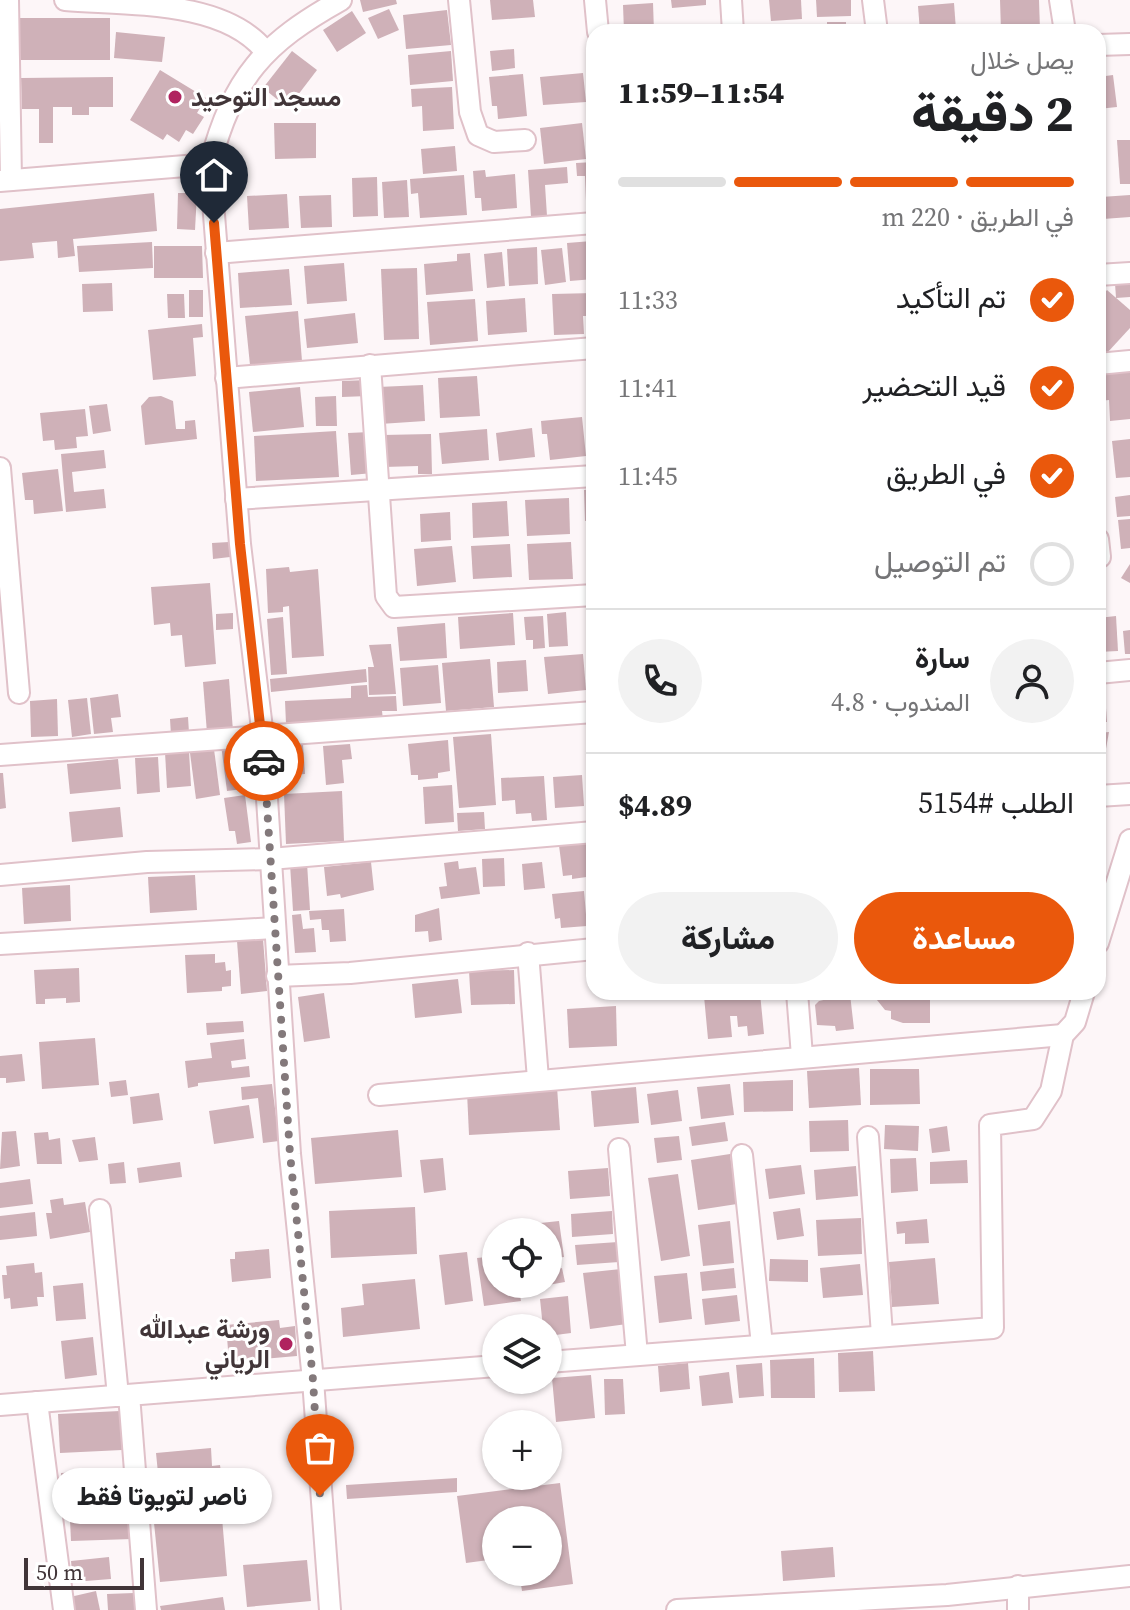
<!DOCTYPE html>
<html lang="ar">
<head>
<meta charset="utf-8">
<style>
  :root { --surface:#fff; --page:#f2f2f2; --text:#202124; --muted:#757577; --line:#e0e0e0; --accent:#ea580c }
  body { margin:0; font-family:"Source Serif 4",Vazirmatn,serif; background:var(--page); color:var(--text); direction:rtl; height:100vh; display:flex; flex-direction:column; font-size:30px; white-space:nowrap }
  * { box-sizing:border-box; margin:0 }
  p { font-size:26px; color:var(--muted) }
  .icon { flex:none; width:44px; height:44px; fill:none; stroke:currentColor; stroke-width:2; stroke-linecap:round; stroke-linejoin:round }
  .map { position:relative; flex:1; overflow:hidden; direction:ltr }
  .details { position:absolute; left:586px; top:24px; width:520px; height:976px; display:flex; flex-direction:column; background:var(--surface); border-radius:24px; box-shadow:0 2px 6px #0004; direction:rtl }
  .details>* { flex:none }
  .controls { position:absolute; left:482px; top:1218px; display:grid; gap:16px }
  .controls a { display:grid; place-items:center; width:80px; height:80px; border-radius:50%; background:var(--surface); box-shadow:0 2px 6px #0004; font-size:40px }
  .scale { position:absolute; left:24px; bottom:20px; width:120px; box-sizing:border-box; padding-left:8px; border:4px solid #413538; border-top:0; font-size:22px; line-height:28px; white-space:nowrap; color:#413538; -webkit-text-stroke:6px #fff; paint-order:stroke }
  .pin { position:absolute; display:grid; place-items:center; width:68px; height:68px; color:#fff; margin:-82px -34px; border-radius:50% 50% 50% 0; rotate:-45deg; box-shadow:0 0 8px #0007 }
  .pin .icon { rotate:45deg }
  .courier { position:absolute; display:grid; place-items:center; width:80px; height:80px; margin:-40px; border:6px solid #ea580c; border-radius:50%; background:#fff; color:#222; box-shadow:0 2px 10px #0007 }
  .bubble { position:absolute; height:56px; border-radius:28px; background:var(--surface); box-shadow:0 2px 6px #0004; font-size:26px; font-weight:800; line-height:56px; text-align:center; direction:rtl }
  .head em { font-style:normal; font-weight:800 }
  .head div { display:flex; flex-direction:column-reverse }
  .head { display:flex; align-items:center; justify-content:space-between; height:136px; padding:0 32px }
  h1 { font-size:52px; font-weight:800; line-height:60px }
  .bar { display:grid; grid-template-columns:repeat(4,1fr); gap:12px 8px; align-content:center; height:96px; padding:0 32px }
  .bar i { height:10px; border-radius:6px; background:var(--line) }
  .bar .on { background:var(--accent) }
  .bar p { grid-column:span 4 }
  .line { display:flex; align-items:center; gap:20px; padding:0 32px; border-top:2px solid var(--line) }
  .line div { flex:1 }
  .round { display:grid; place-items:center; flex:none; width:84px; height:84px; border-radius:42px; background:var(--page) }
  ol { padding:0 32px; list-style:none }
  li { display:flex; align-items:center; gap:24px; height:88px }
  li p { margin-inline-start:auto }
  li .icon { padding:8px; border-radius:50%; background:var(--accent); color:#fff; stroke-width:4 }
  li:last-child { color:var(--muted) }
  li i { width:44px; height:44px; border:4px solid var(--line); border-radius:50% }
  .cta { display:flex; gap:16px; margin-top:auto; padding:16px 32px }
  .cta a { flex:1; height:92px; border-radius:48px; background:var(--accent); color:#fff; font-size:32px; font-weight:800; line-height:92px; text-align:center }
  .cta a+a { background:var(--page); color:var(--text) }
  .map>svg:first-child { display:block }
  .building { fill:#cfb1b8 }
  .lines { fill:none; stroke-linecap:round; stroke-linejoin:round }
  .minor-casing { stroke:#e0c1c9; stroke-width:24 }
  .minor { stroke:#fff; stroke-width:20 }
  .done { stroke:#83797b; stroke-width:8; stroke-dasharray:0 14.4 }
  .route { stroke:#ea580c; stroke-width:10 }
  .poi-dot { fill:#b0235f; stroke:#fff; stroke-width:3 }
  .labels { text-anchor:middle; stroke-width:6; stroke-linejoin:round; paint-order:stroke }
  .poi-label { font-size:26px; font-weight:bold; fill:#413538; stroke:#fff; text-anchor:start }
</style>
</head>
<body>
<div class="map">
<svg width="1130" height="1610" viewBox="0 0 1130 1610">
  <rect width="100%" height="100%" fill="#fdf6f8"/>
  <g class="building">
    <path d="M360 0H396L397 4 363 12Z"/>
    <path d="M490 0H533L535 17 492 20Z"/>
    <path d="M671 0H706V5L672 8Z"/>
    <path d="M769 0H801L802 19 771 21Z"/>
    <path d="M816 0H851V16L817 17Z"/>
    <path d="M1000 0H1039L1040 30 1001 32Z"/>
    <path d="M653 3 654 32H624L623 5Z"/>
    <path d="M954 3 956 30 920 32 918 6Z"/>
    <path d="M389 9 399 30 378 39 368 18Z"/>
    <path d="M447 10 451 45 406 49 403 15Z"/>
    <path d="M352 11 366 33 337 52 323 30Z"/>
    <rect x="16" y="18" width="94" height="42"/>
    <rect x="827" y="22" width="19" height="10"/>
    <path d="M116 32 165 37 162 62 114 58Z"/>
    <path d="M514 49 515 68 492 71 490 51Z"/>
    <path d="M292 51 317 70 288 108 263 88Z"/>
    <path d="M451 51 453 81 410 85 408 55Z"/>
    <path d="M160 70 206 98 197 113 204 117 193 134 186 130 179 142 167 134 163 140 130 120Z"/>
    <path d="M583 73 586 102 543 105 540 77Z"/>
    <path d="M523 74 527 116 498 119 497 106H492L489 77Z"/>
    <path d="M1113 75 1117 107 1098 109V77Z"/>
    <path d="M113 77V107H89V115H72V107H53V143H39V109H22L21 78Z"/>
    <path d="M452 87 454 129 423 131 422 106 412 107 411 89Z"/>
    <path d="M274 123H316V158L275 159Z"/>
    <path d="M582 123 586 159 544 164 540 128Z"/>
    <path d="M1117 140H1130V184H1120Z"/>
    <path d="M455 146 457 171 423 174 421 149Z"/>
    <path d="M594 162V200L586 201 585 176H577L576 163Z"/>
    <path d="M567 167 568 183 545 185 547 216 531 217 528 170Z"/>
    <path d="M485 170 486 177 515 174 517 208 482 211 481 198H475L473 171Z"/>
    <path d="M464 175 467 215 420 218 418 193 411 194 410 179Z"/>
    <path d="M377 177 378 216 353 217 352 178Z"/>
    <path d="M407 180 409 217 384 218 382 182Z"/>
    <path d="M154 193 157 231 73 239 75 256 58 258 57 241 32 243 34 258 0 261V209Z"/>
    <path d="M178 193H197L195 230 177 229Z"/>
    <path d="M287 194 289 228 249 230 247 196Z"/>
    <path d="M331 195 332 227 301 228 299 196Z"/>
    <path d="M1130 195V217L1103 219 1101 197Z"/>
    <path d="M592 241 594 279 570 281 567 243Z"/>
    <path d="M152 242 153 268 79 272 77 246Z"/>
    <path d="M154 246H202L203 278H154Z"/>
    <path d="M537 247 538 284 509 286 507 249Z"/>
    <path d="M562 248 566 282 545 285 541 250Z"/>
    <path d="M502 252 505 286 487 288 484 254Z"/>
    <path d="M470 253 473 291 426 295 424 264 457 261V254Z"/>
    <path d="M344 263 347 301 307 304 304 266Z"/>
    <path d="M417 268 419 339 384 340 381 269Z"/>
    <path d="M289 269 292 305 240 308 238 273Z"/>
    <path d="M1130 282V297L1116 298 1115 283Z"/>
    <path d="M112 283 113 311 83 312 82 284Z"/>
    <rect x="189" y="290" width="14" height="27"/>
    <path d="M1107 290 1130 310V328L1107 353 1098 345V300Z"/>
    <path d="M594 293V316H583L584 334 554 335 552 294Z"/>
    <path d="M167 294H184L185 318H168Z"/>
    <path d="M525 298 527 332 488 335 486 301Z"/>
    <path d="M475 299 478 341 430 345 427 302Z"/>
    <path d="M298 311 302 361 250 365 245 316Z"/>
    <path d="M355 313 358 343 307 348 304 319Z"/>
    <path d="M202 324 203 337 193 338 196 376 153 380 148 330Z"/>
    <path d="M1130 372V419L1110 421 1109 400 1099 401 1098 374Z"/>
    <path d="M477 376 480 416 440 418 438 378Z"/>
    <path d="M368 380V396L342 397V381Z"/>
    <path d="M423 385 425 421 380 424 378 387Z"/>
    <path d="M300 387 304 427 253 432 249 392Z"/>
    <path d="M161 396 173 401 176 429H185V421L195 420 197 439 145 445 141 406 149 397Z"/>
    <path d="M336 396 337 426H316L315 397Z"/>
    <path d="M107 404 111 431 93 434 89 406Z"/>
    <path d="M85 409 88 436 76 437 77 448 55 450 54 440 43 441 40 413Z"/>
    <path d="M594 412V443H590L589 413Z"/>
    <path d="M582 417 586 456 550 460 547 434H542L541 421Z"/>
    <path d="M532 428 535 457 499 461 496 433Z"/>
    <path d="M487 429 489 460 442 464 439 433Z"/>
    <path d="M336 431 339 477 256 481 254 436Z"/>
    <path d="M370 432 373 473 351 475 348 433Z"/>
    <path d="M431 434 432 474H418V466L384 467 383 435Z"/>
    <path d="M1130 439V477L1116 478 1112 441Z"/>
    <path d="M104 450 106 468 72 472 74 492 104 489 106 508 66 512 61 454Z"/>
    <path d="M58 469 63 511 34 514 33 500H25L22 473Z"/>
    <path d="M594 489V520L585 521 584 490Z"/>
    <path d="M1130 495V516L1117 517 1115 497Z"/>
    <path d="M569 498 570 534 527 536 525 500Z"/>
    <path d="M507 501 509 536 473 538 472 503Z"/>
    <path d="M450 512 451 540 421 542 420 514Z"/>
    <path d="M1130 519V548L1121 549 1118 520Z"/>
    <path d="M590 537H594V568H591Z"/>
    <path d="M229 542 230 557 213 559 212 543Z"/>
    <path d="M571 542 573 579 529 580 527 544Z"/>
    <path d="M510 544 512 577 473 579 471 546Z"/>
    <path d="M452 546 456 582 417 586 414 549Z"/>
    <path d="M1098 562H1100L1102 586H1098Z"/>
    <path d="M1130 564V583L1121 578Z"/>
    <path d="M289 567 290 572 318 569 324 656 292 658 289 606 283 607V612L268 613 266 569Z"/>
    <path d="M210 583 216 664 185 667 182 635 171 636 170 623 154 625 151 587Z"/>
    <path d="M589 609H594V640H591Z"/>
    <path d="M566 612 568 646 549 647 547 614Z"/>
    <path d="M233 613V629L216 630V614Z"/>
    <path d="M513 613 515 645 460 649 458 617Z"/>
    <path d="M543 616 545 648 533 649V640H526L524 617Z"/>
    <path d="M1116 616 1118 651 1098 652V618Z"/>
    <path d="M283 617 287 674 271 675 267 619Z"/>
    <path d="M445 623 447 658 400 661 397 627Z"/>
    <path d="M1130 630V654H1125L1123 631Z"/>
    <path d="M391 644 396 694 369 695 368 667H374L369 645Z"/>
    <path d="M583 654 586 690 548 694 544 657Z"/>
    <path d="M490 659 494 707 446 711 442 663Z"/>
    <path d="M526 660 528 691 498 693 497 662Z"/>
    <path d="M438 665 441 703 403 706 400 668Z"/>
    <path d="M366 669 367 682 271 692 270 679Z"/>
    <path d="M229 679 233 731 207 733 203 682Z"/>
    <path d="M367 685 368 697 396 696 397 711H382L383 720 286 724 285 701 351 698V686Z"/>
    <path d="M118 694 121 717 111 718 113 732 94 734 90 698Z"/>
    <path d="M87 698 91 734 72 737 68 700Z"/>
    <path d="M57 699 58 736 31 737 30 701Z"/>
    <path d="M1098 708H1106L1107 722H1098Z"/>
    <path d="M188 717 189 733 171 735 170 719Z"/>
    <path d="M1109 732 1102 771H1098V733Z"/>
    <path d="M491 734 496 805 459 808 453 737Z"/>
    <path d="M448 740 450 771 438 773V778L418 780V775H411L408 744Z"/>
    <path d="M245 742 251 788 227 791 221 745Z"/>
    <path d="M303 744 305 774 281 776 279 746Z"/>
    <path d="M350 744 352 759 342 760 344 783 326 785 323 746Z"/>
    <path d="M214 749 220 795 196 799 190 753Z"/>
    <path d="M189 751 191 786 167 788 165 752Z"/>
    <path d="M158 757 160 792 137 794 135 758Z"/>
    <path d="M118 759 121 789 70 794 67 764Z"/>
    <path d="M0 773H3L6 808 0 809Z"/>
    <path d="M582 775 584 806 555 808 553 777Z"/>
    <path d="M544 776 547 820 532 821 531 813 516 814 515 800 502 801 501 778Z"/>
    <path d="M452 785 454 822 425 824 423 787Z"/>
    <path d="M342 791 344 841 286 844 284 794Z"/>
    <path d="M245 795 251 842 237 844 235 831H229L224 798Z"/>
    <path d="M120 807 123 837 72 842 69 812Z"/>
    <path d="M484 812 485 829 458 831 457 813Z"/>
    <path d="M576 836 578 845 594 843V876L572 879V875L563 876 558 838Z"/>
    <path d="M504 858 505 886 483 887 482 859Z"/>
    <path d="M458 861 459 869 476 867 480 894 441 899 439 887 447 886 444 863Z"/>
    <path d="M371 862 374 890 341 898 340 894 327 896 324 867Z"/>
    <path d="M542 862 545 888 524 890 522 864Z"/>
    <path d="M307 863 310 910 293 911 290 864Z"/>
    <path d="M195 875 197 910 150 913 148 877Z"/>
    <path d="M70 885 71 921 24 924 22 888Z"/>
    <path d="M584 891 587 926 561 928 560 918 555 919 552 894Z"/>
    <path d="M439 908 442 940 429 942 428 931 415 932V915Z"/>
    <path d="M344 909 346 941 330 942 329 930H322L321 919 310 920 309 911Z"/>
    <path d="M301 914 303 929 314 928 316 952 295 953 292 915Z"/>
    <path d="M263 939 267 991 241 994 237 941Z"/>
    <path d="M215 954V963L225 962 226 971 231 970V986L222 987V991L187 993 185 955Z"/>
    <path d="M79 968 80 1002 66 1003V998L45 999V1004H36L34 970Z"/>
    <path d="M514 970 515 1004 471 1005 469 971Z"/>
    <path d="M458 979 462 1013 415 1018 412 984Z"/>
    <path d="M882 992H930V1023H903L891 1019V1011L885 1010 873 995Z"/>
    <path d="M324 993 330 1038 304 1042 298 997Z"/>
    <path d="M733 993V996L760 993 764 1034 748 1036 747 1026 738 1027 737 1016H730L732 1037 708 1039 704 996Z"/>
    <path d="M850 994 854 1029 836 1031 835 1026 817 1025 815 1005 819 1001Z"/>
    <path d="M616 1006 617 1046 569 1048 567 1009Z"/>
    <path d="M243 1021 244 1032 207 1035 206 1023Z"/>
    <path d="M95 1038 99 1085 42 1089 39 1042Z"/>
    <path d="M244 1039 246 1059 231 1061 232 1068 249 1066 250 1077 198 1083V1086L188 1088 185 1061 212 1058 210 1043Z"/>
    <path d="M22 1054 25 1081 6 1083V1078H0V1056Z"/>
    <path d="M859 1068 861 1105 809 1108 807 1071Z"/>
    <path d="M870 1069H919L920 1104 870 1105Z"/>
    <path d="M126 1080 128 1095 111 1097 109 1082Z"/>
    <path d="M793 1080V1111L744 1112 743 1082Z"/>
    <path d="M272 1084 279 1141 263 1143 258 1098 242 1100 241 1087Z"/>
    <path d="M730 1084 734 1115 701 1119 697 1087Z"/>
    <path d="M557 1087 560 1130 469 1135 467 1092Z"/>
    <path d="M636 1087 639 1123 594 1127 591 1091Z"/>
    <path d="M678 1090 682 1121 651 1125 647 1094Z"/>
    <path d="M159 1093 163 1120 133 1124 130 1097Z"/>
    <path d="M249 1105 254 1138 214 1144 209 1111Z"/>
    <path d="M848 1120 849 1151 810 1152 809 1121Z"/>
    <path d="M725 1122 728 1141 692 1146 689 1127Z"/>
    <path d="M885 1125 919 1126 918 1151 884 1149Z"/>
    <path d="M947 1126 950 1151 932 1153 929 1129Z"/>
    <path d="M398 1130 402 1177 315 1184 311 1138Z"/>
    <path d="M16 1131 20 1166 0 1169 2 1132Z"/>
    <path d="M48 1132 49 1140 60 1138 62 1164H37L34 1133Z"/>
    <path d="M679 1136 682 1160 657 1163 654 1138Z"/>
    <path d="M95 1137 98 1160 79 1162 72 1140Z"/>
    <path d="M730 1154 737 1204 698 1210 691 1160Z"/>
    <path d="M443 1158 446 1190 424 1193 420 1160Z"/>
    <path d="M916 1158 918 1191 891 1193 890 1159Z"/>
    <path d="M967 1160 968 1183 930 1184V1162Z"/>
    <path d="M124 1162 126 1183 110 1184 108 1164Z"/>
    <path d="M180 1162 182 1177 139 1183 137 1168Z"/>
    <path d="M801 1165 805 1194 769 1199 765 1169Z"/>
    <path d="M856 1166 858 1196 816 1200 814 1170Z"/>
    <path d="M608 1168 610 1196 570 1199 568 1171Z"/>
    <path d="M678 1174 690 1256 661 1261 648 1178Z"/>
    <path d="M30 1179 33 1204 0 1208V1183Z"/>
    <path d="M63 1198 64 1205 85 1202 90 1232 50 1239 46 1213H52L50 1200Z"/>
    <path d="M415 1207 417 1254 331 1258 329 1211Z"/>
    <path d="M800 1208 804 1236 777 1240 773 1212Z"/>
    <path d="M612 1211 613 1234 572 1237 571 1214Z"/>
    <path d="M35 1212 37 1236 0 1240V1216Z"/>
    <path d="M861 1218 862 1254 818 1256 816 1220Z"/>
    <path d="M927 1219 929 1243 905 1244V1233L897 1234 896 1222Z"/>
    <path d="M559 1221 564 1257 548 1259V1232H532L531 1224Z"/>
    <path d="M730 1221 734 1263 703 1266 698 1225Z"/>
    <path d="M618 1242 619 1262 577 1265 575 1245Z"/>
    <path d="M269 1249 271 1278 232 1282 230 1259H235V1252Z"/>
    <path d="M467 1252 473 1301 445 1305 439 1255Z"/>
    <path d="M496 1256V1284H518L521 1301 484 1306 477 1258Z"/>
    <path d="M935 1258 939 1304 892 1307 889 1262Z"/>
    <path d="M770 1259 808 1260V1282L769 1281Z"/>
    <path d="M34 1263 35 1273 42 1272 44 1297H37L38 1306 11 1309 10 1298 4 1299 2 1275H7L6 1266Z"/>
    <path d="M860 1264 863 1295 823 1298 820 1268Z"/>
    <path d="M562 1268 565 1282 548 1285V1271Z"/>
    <path d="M734 1268 736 1288 702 1291 700 1272Z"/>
    <path d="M621 1269 627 1324 590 1329 583 1273Z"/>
    <path d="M687 1273 692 1319 659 1323 654 1276Z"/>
    <path d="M415 1279 420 1329 343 1337 341 1308 364 1305 362 1284Z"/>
    <path d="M83 1283 86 1319 56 1321 53 1286Z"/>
    <path d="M737 1295 740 1321 705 1325 702 1299Z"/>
    <path d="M568 1296 571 1333 548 1336V1328H543L540 1299Z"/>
    <path d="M279 1320 280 1328 295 1326 297 1356 229 1362 226 1325Z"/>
    <path d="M93 1337 97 1375 65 1379 61 1341Z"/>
    <path d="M873 1351 875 1391 839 1392 838 1353Z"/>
    <path d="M814 1358 815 1398H771L770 1360Z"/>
    <path d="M688 1363 690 1389 660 1392 658 1366Z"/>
    <path d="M762 1363 764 1396 739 1398 736 1365Z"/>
    <path d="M729 1372 733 1403 702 1406 699 1376Z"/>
    <path d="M591 1375 595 1418 556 1422 552 1378Z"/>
    <path d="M604 1379H623L625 1414 605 1415Z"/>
    <path d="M120 1411 122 1450 60 1453 58 1414Z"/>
    <path d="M211 1448 212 1466 220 1465 222 1479 153 1487 151 1474 158 1473 156 1453Z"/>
    <path d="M127 1469 129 1506 63 1509 61 1473Z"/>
    <path d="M457 1478V1492L347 1499 346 1485Z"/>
    <path d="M560 1483 573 1584 522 1591 519 1572H548V1520H496V1559L466 1563 457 1496Z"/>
    <path d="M221 1506 227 1576 160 1582 153 1513Z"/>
    <path d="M131 1518 132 1539 71 1541 70 1520Z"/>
    <path d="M833 1547 835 1577 783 1581 781 1551Z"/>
    <path d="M109 1557 111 1579 73 1582 71 1561Z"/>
    <path d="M307 1560 311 1601 247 1607 243 1565Z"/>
    <path d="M96 1591 100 1610H73L70 1597Z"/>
    <path d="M134 1593V1610H108L107 1594Z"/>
    <path d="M223 1597 225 1610H161L160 1606Z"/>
  </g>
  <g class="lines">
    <defs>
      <g id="minor">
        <path d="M8 0 11 180"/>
        <path d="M65 0C129 5 224 0 265 51"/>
        <path d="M459 0 470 112 478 135 494 142 525 140"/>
        <path d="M595 0 598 32"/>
        <path d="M731 0 733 32"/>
        <path d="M873 0 877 32"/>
        <path d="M1060 0 1065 32"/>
        <path d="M1098 45 1130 44"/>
        <path d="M0 181 210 164"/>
        <path d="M216 253 594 223"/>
        <path d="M1098 275 1130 273"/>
        <path d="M1098 364 1130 361"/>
        <path d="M370 365 386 596 394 607 594 595"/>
        <path d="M226 378 594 348"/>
        <path d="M0 468 19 693"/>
        <path d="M236 499 594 476"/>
        <path d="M1098 539 1100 557"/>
        <path d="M1098 673 1130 670"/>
        <path d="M0 755 594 712"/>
        <path d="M1098 796 1130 794"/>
        <path d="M0 875 147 862 270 859 594 832"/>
        <path d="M1098 943 1130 840"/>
        <path d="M0 944 274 928"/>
        <path d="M528 953 538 1079"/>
        <path d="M277 976 350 973 594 949"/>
        <path d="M797 992 802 1056"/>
        <path d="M379 1095 1063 1035"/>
        <path d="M868 1137 882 1335"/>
        <path d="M619 1149 637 1355"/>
        <path d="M742 1155 762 1345"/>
        <path d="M100 1210 118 1396"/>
        <path d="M548 1362 993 1328 990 1125 1033 1119 1051 1091 1063 1035 1075 1022 1084 992"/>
        <path d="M129 1395 146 1610"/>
        <path d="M37 1402 64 1610"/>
        <path d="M0 1405 496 1366"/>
        <path d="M330 1610 313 1380 290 1154 263 737 240 544 210 164C233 77 264 43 341 0"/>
        <path d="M677 1610 947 1595 1130 1576"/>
        <path d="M1018 1610V1586"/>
      </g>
    </defs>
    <use href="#minor" class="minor-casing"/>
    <use href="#minor" class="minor"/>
  </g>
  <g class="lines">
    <path class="done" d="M264 761 290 1154 313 1380 320 1496"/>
    <path class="route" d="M214 223 240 544 264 761"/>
  </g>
  <g class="poi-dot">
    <circle cx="175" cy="97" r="8"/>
    <circle cx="286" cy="1344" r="8"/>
  </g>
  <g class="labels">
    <g class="poi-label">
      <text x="191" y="106">مسجد التوحيد</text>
      <text x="270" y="1338" text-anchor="end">ورشة عبدالله<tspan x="270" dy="30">الرياني</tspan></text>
    </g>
  </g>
</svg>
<div class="controls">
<a><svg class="icon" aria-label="locate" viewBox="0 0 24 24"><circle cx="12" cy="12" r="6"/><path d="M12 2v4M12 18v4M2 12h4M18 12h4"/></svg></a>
<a><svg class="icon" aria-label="layers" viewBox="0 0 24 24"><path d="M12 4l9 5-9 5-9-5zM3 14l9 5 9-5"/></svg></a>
<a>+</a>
<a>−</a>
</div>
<div class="scale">50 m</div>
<div class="pin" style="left:320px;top:1496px;background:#ea580c"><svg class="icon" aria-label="bag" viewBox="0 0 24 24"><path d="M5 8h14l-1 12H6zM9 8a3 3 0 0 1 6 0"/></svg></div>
<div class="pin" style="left:214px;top:223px;background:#1f2937"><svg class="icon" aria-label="home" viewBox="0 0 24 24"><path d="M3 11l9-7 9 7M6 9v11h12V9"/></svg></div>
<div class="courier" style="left:264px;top:761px"><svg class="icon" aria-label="car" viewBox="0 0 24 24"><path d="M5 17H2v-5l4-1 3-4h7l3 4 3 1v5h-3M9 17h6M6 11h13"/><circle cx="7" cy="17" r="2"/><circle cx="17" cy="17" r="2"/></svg></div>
<div class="bubble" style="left:52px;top:1468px;width:220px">ناصر لتويوتا فقط</div>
<section class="details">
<div class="head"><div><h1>2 دقيقة</h1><p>يصل خلال</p></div><em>11:54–11:59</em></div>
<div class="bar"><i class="on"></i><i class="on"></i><i class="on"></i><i></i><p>في الطريق · 220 m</p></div>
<ol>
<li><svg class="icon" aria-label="check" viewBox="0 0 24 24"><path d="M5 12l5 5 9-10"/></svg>تم التأكيد<p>11:33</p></li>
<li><svg class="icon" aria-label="check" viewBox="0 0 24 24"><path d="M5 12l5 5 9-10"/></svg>قيد التحضير<p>11:41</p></li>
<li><svg class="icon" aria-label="check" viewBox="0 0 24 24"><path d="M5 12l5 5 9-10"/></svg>في الطريق<p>11:45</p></li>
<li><i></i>تم التوصيل</li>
</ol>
<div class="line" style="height:144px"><a class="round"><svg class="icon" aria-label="person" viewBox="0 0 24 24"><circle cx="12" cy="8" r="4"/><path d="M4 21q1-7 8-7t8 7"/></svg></a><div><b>سارة</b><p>المندوب · 4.8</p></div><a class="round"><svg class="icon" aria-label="phone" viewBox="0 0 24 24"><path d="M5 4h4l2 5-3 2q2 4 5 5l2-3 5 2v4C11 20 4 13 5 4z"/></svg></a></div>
<div class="line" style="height:104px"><div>الطلب #5154</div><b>$4.89</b></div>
<div class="cta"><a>مساعدة</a><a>مشاركة</a></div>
</section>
</div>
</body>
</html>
